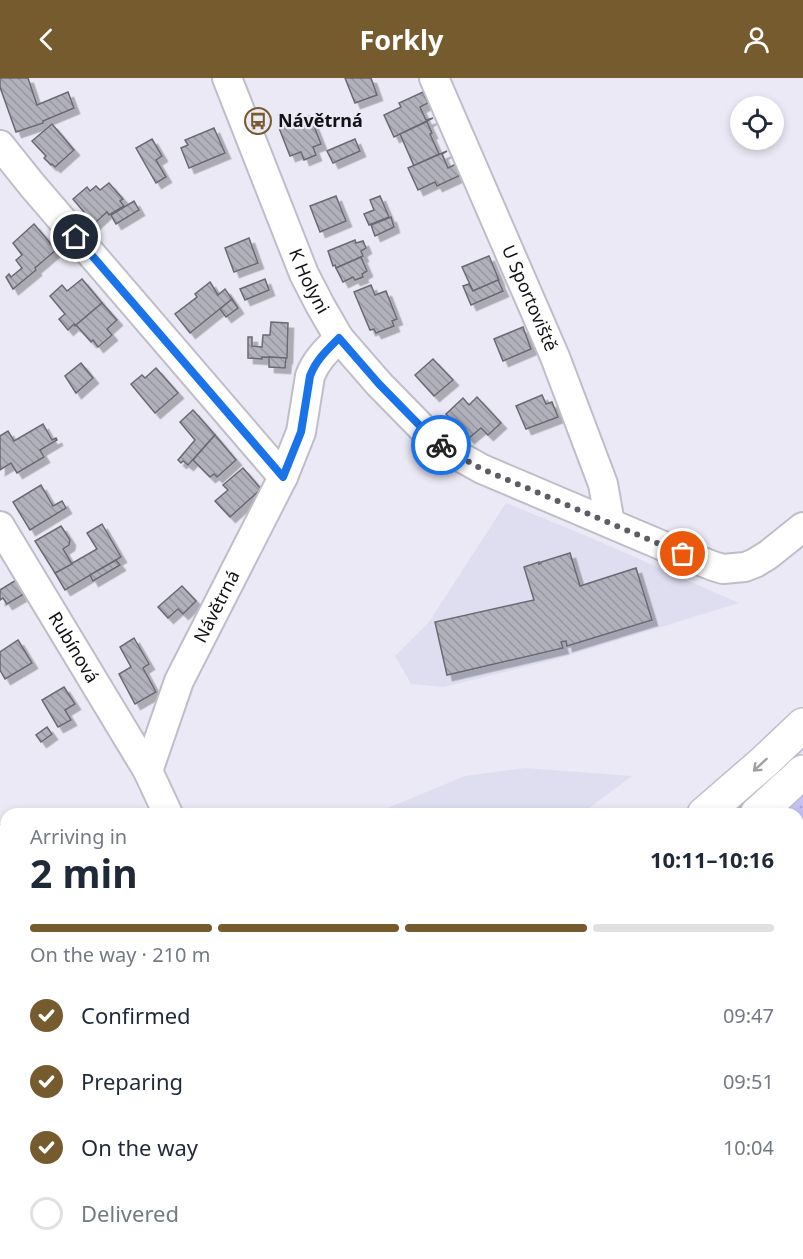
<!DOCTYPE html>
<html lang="en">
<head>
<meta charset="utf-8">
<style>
  :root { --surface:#fff; --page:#f6f6f7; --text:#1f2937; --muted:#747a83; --line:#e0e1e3; --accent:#765b2e }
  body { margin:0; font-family:"Noto Sans",sans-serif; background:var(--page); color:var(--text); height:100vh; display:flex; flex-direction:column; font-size:22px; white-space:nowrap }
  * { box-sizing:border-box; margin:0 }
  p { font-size:20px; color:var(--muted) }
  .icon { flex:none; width:33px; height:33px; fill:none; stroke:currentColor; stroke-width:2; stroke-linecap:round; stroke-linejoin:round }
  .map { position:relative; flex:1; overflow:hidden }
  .details { position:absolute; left:0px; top:730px; width:804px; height:452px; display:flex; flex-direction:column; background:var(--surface); border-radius:18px 18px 0 0; box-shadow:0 3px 9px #0003 }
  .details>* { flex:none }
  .buttons { position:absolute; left:730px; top:18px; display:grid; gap:12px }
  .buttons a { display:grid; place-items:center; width:54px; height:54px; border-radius:50%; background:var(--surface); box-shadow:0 3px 9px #0003; font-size:30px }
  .pin { position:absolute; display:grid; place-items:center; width:51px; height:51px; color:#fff; margin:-26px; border:3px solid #fff; border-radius:50%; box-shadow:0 2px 6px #0007 }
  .courier { position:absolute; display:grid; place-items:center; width:60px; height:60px; margin:-30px; border:4px solid #1a73e8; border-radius:50%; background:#fff; color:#222; box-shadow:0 2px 8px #0007 }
  .summary em { font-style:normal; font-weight:700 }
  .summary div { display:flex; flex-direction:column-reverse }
  .summary { display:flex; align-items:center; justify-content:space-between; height:102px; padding:0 30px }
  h1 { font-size:39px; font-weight:700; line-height:45px }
  .bar { display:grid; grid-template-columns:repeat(4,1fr); gap:9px 6px; align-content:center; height:72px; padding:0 30px }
  .bar i { height:8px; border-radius:4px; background:var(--line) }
  .bar .on { background:var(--accent) }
  .bar p { grid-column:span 4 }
  ol { padding:0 30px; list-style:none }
  li { display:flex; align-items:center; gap:18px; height:66px }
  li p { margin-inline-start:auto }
  li .icon { padding:6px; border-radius:50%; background:var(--accent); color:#fff; stroke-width:4 }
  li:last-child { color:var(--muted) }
  li i { width:33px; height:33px; border:3px solid var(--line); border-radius:50% }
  header { display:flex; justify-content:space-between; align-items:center; height:78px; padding:0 30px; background:var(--accent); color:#fff; font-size:27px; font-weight:700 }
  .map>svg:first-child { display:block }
  .built { fill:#dfdef1 }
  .grass { fill:url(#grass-dots) }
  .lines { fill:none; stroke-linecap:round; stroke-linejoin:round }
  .stream { stroke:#a39cdc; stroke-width:6 }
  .building { fill:url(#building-back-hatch); stroke:#6a6974; stroke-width:1.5; filter:url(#shadow) }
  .minor-casing { stroke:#bebec9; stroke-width:32 }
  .major-casing { stroke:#bebec9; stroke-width:36 }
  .path { stroke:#8a8a92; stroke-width:4; stroke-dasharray:3 3; stroke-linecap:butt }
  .minor { stroke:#fff; stroke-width:28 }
  .major { stroke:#fff; stroke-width:33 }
  .tram { stroke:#49494f; stroke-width:1.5 }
  .oneway { stroke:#a0a0a2 }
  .done { stroke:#5e5d64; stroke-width:6; stroke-dasharray:0 10.8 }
  .route { stroke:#1a73e8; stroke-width:8 }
  .labels { text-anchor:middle; stroke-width:4.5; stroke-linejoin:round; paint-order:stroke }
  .poi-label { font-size:18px; font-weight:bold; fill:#121216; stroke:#eae9f5; text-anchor:start }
  .street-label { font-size:18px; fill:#121216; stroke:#eae9f5 }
</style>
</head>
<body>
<header><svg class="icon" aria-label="back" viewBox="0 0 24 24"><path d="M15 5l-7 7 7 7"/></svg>Forkly<svg class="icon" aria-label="person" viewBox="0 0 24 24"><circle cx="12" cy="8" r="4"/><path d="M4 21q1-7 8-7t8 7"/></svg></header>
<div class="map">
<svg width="803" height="1181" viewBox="0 0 803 1181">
  <defs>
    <pattern id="grass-dots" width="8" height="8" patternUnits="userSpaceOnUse" patternTransform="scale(1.5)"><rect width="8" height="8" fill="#c4c0f4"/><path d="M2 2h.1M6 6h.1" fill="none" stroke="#a7a4d0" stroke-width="1.8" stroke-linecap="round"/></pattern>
    <pattern id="building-back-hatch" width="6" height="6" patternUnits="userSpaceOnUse" patternTransform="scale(1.5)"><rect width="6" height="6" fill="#b1b1bc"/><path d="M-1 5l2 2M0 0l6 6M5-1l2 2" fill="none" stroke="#9797a1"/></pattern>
    <filter id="shadow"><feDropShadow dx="5.5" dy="5.5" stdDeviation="0" flood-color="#0004"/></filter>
  </defs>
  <rect width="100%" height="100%" fill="#eae9f5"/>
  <g class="built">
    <path d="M506 425 589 459 739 525 557 581 444 609 411 606 395 578 429 544Z"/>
    <path d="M525 690 632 698 581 736H373L465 698Z"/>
  </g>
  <g class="grass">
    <path d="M803 664V672L766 712 742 734 739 736H724Z"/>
    <path d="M803 714V749L798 755V736H779Z"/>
    <path d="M803 1004V1175L799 1176 798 1167V1011Z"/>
    <path d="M6 1008V1070H0V1009Z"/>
    <path d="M89 1176H227L217 1181H77Z"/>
  </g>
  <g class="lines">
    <path class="stream" d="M387 1181 390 1176"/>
  </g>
  <g class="building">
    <path d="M0 0H28L37 27 68 14 74 30 43 43V45L16 54 0 9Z"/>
    <path d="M345 0H371L377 17 355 25Z"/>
    <path d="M423 14 428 25 420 29 426 42 433 40 394 59 384 37 401 29 399 25Z"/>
    <path d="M310 38 321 66 313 69 316 77 304 82 301 74 290 78 279 50Z"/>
    <path d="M428 43 427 44 432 55 430 56 439 76 414 88 400 56Z"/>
    <path d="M52 46 74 72 55 89 52 86 51 87 44 80 46 78 32 63Z"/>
    <path d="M214 50 225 75 189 90 181 70 188 67 185 62Z"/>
    <path d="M152 61 162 78 156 82 166 99 156 105 136 70Z"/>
    <path d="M355 61 360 73 333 85 327 73Z"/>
    <path d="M447 73 442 76 448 90 456 86 461 97 437 108 435 104 418 112 408 90Z"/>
    <path d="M109 105 123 121 120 123 124 128 109 137 107 134 94 146 73 121 87 109 90 113 96 108 100 112Z"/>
    <path d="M336 118 346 143 320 154 310 128Z"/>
    <path d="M380 118 389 139 369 147 364 136 374 132 370 122Z"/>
    <path d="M134 123 139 132 116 146 111 137Z"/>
    <path d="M391 139 394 149 375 158 371 147Z"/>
    <path d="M34 146 56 172 35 190 36 192 13 211 6 199 9 196 11 199 22 190 16 182 22 177 13 165Z"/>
    <path d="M249 160 258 185 234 194 225 170Z"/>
    <path d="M355 162 356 165 363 163 366 170 361 173 363 178 336 190 335 187 333 188 328 173Z"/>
    <path d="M489 178 499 202 473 213 462 189Z"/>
    <path d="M361 179 367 193 362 196 363 199 355 202 353 199 343 204 336 190Z"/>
    <path d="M82 201 102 225 75 248 74 246 68 252 59 241 65 236 50 218 62 207 67 213Z"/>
    <path d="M265 201 269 212 245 222 240 211Z"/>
    <path d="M498 202 503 213 471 227 463 208 469 206 473 213Z"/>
    <path d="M210 204 218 217 225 211 232 221 190 255 175 236 197 219 195 216Z"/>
    <path d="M371 207 375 217 386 213 397 241 392 243 394 248 376 255 374 251 370 252 354 214Z"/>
    <path d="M232 221 238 230 226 239 220 231Z"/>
    <path d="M102 225 117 242 107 251 112 257 98 269 93 262 91 264 76 247Z"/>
    <path d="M271 244 288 245 287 280 262 279V281L248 280V259H252V268L262 269 263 257H270Z"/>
    <path d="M523 249 531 271 503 283 494 261Z"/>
    <path d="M269 279 286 280 285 290 269 289Z"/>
    <path d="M433 281 453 302 434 318 415 297Z"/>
    <path d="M81 285 93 300 76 315 65 298Z"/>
    <path d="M156 290 178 315 155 335 131 306 142 297 145 300Z"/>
    <path d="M542 317 546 326 552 324 558 339 526 351 516 328Z"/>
    <path d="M477 319 501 345 488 357 481 350 469 360 446 336 463 320 469 327Z"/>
    <path d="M193 332 215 357 188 387 183 383 181 385 178 382 195 362 180 344Z"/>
    <path d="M43 346 52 362 56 360 57 362 40 372 44 379 17 395 11 385 0 392V358L8 353 14 363Z"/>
    <path d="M215 357 236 382 217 399 214 396 210 399 193 382Z"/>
    <path d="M243 390 261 411 230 439 215 423 228 412 223 407Z"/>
    <path d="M41 407 53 428 62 423 66 430 30 452 13 424Z"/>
    <path d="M102 446 121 479 65 512 55 495 97 471 87 455Z"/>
    <path d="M61 448 70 462 69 467 63 471 72 486 55 495 35 463Z"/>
    <path d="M570 475 580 508 636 490 652 542 567 568 566 563 561 564 563 570 447 597 435 544 534 522 524 489 539 484V486L541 485V484Z"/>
    <path d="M116 482 120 487 93 503 90 497Z"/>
    <path d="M16 502 24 516 7 526 3 520 0 522V512Z"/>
    <path d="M182 508 196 523 183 536 178 531 168 540 158 529Z"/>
    <path d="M134 560 149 586 143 590 156 614 135 626 119 596 131 589 120 569Z"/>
    <path d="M18 562 32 585 5 601 0 592V574Z"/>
    <path d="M64 609 75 626 65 632 71 642 58 649 42 622Z"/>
    <path d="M47 649 52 656 41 664 36 657Z"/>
    <path d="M6 743V795L0 799V747Z"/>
  </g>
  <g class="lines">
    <defs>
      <g id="minor">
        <path id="s1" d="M227 0 304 196 320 227 339 260 379 306 430 358 455 376 482 391 668 470 713 488 723 491 745 489 755 485 768 477 803 449"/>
        <path id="s2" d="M434 0 555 279 603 406 610 445"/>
        <path d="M0 67 32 107 283 399"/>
        <path id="s3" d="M0 448 148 693"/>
        <path id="s4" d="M168 736 148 693 179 603 283 399 301 354 310 298C316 282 327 272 339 260"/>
        <path d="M0 869 6 879"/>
        <path d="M798 1000 803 991"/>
        <path d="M696 1181 699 1176"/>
      </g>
      <g id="major">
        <path d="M704 736 764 684 803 647"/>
        <path d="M757 736 803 694"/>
        <path d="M0 1156 6 1153"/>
        <path d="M30 1181 42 1176"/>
      </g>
    </defs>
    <use href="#minor" class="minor-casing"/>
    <use href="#major" class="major-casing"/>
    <g class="path">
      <path d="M798 789 803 785"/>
      <path d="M798 851 803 845"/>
      <path d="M798 891 803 884"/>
      <path d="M563 1176 573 1181"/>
      <path d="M199 1181 208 1176"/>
      <path d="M594 1181 597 1176"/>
      <path d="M625 1181 628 1176"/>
    </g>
    <use href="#minor" class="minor"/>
    <use href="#major" class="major"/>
    <g class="tram">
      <path d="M798 915 803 908"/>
      <path d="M798 930 803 923"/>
      <path d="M637 1181 640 1176"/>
      <path d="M648 1181 651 1176"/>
    </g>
  </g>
  <defs><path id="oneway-shaft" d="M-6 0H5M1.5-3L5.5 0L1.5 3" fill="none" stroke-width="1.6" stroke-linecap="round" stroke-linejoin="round" transform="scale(1.5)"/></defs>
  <use class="oneway" href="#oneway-shaft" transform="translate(760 687) rotate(137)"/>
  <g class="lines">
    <path class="done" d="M441 367 455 376 482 391 683 476"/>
    <path class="route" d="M76 159 283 399 301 354 310 298C316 282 327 272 339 260L379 306 430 358 441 367"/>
  </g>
  <defs>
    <symbol id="bus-ring" viewBox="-11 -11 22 22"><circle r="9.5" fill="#eae9f5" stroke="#765b2e" stroke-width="1.5"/><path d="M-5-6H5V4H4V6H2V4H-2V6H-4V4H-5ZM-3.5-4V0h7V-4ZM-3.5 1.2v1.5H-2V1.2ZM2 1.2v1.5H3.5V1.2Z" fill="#765b2e"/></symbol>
  </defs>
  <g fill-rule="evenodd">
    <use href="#bus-ring" x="243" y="28" width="30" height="30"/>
  </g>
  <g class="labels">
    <g class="poi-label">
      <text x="278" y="49">Návětrná</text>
    </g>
    <g class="street-label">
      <text dy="6" stroke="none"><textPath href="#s1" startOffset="219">K Holyni</textPath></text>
      <text dy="6" stroke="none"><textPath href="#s2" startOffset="240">U Sportoviště</textPath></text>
      <text dy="6" stroke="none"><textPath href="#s4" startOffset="226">Návětrná</textPath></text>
      <text dy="6" stroke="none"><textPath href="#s3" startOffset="142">Rubínová</textPath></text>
    </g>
  </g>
</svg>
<div class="buttons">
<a><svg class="icon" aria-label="locate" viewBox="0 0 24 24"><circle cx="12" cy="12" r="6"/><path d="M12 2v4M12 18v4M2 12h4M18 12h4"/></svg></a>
</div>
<div class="pin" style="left:683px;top:476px;background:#ea580c"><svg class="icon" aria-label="bag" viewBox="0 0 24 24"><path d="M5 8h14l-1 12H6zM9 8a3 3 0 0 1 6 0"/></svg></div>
<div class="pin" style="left:76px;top:159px;background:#1f2937"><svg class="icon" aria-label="home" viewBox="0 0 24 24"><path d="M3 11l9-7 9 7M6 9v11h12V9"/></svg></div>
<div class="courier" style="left:441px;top:367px"><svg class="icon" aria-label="bike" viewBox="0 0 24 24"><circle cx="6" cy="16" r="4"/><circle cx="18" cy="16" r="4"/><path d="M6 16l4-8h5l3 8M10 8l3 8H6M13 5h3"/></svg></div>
<section class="details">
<div class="summary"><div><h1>2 min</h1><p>Arriving in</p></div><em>10:11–10:16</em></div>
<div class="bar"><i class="on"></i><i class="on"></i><i class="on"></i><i></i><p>On the way · 210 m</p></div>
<ol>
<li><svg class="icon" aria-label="check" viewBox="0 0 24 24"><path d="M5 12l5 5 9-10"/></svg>Confirmed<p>09:47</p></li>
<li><svg class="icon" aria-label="check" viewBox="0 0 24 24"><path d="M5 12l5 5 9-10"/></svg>Preparing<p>09:51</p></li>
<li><svg class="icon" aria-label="check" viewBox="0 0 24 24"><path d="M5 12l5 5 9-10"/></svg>On the way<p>10:04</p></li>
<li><i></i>Delivered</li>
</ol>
</section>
</div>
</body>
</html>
